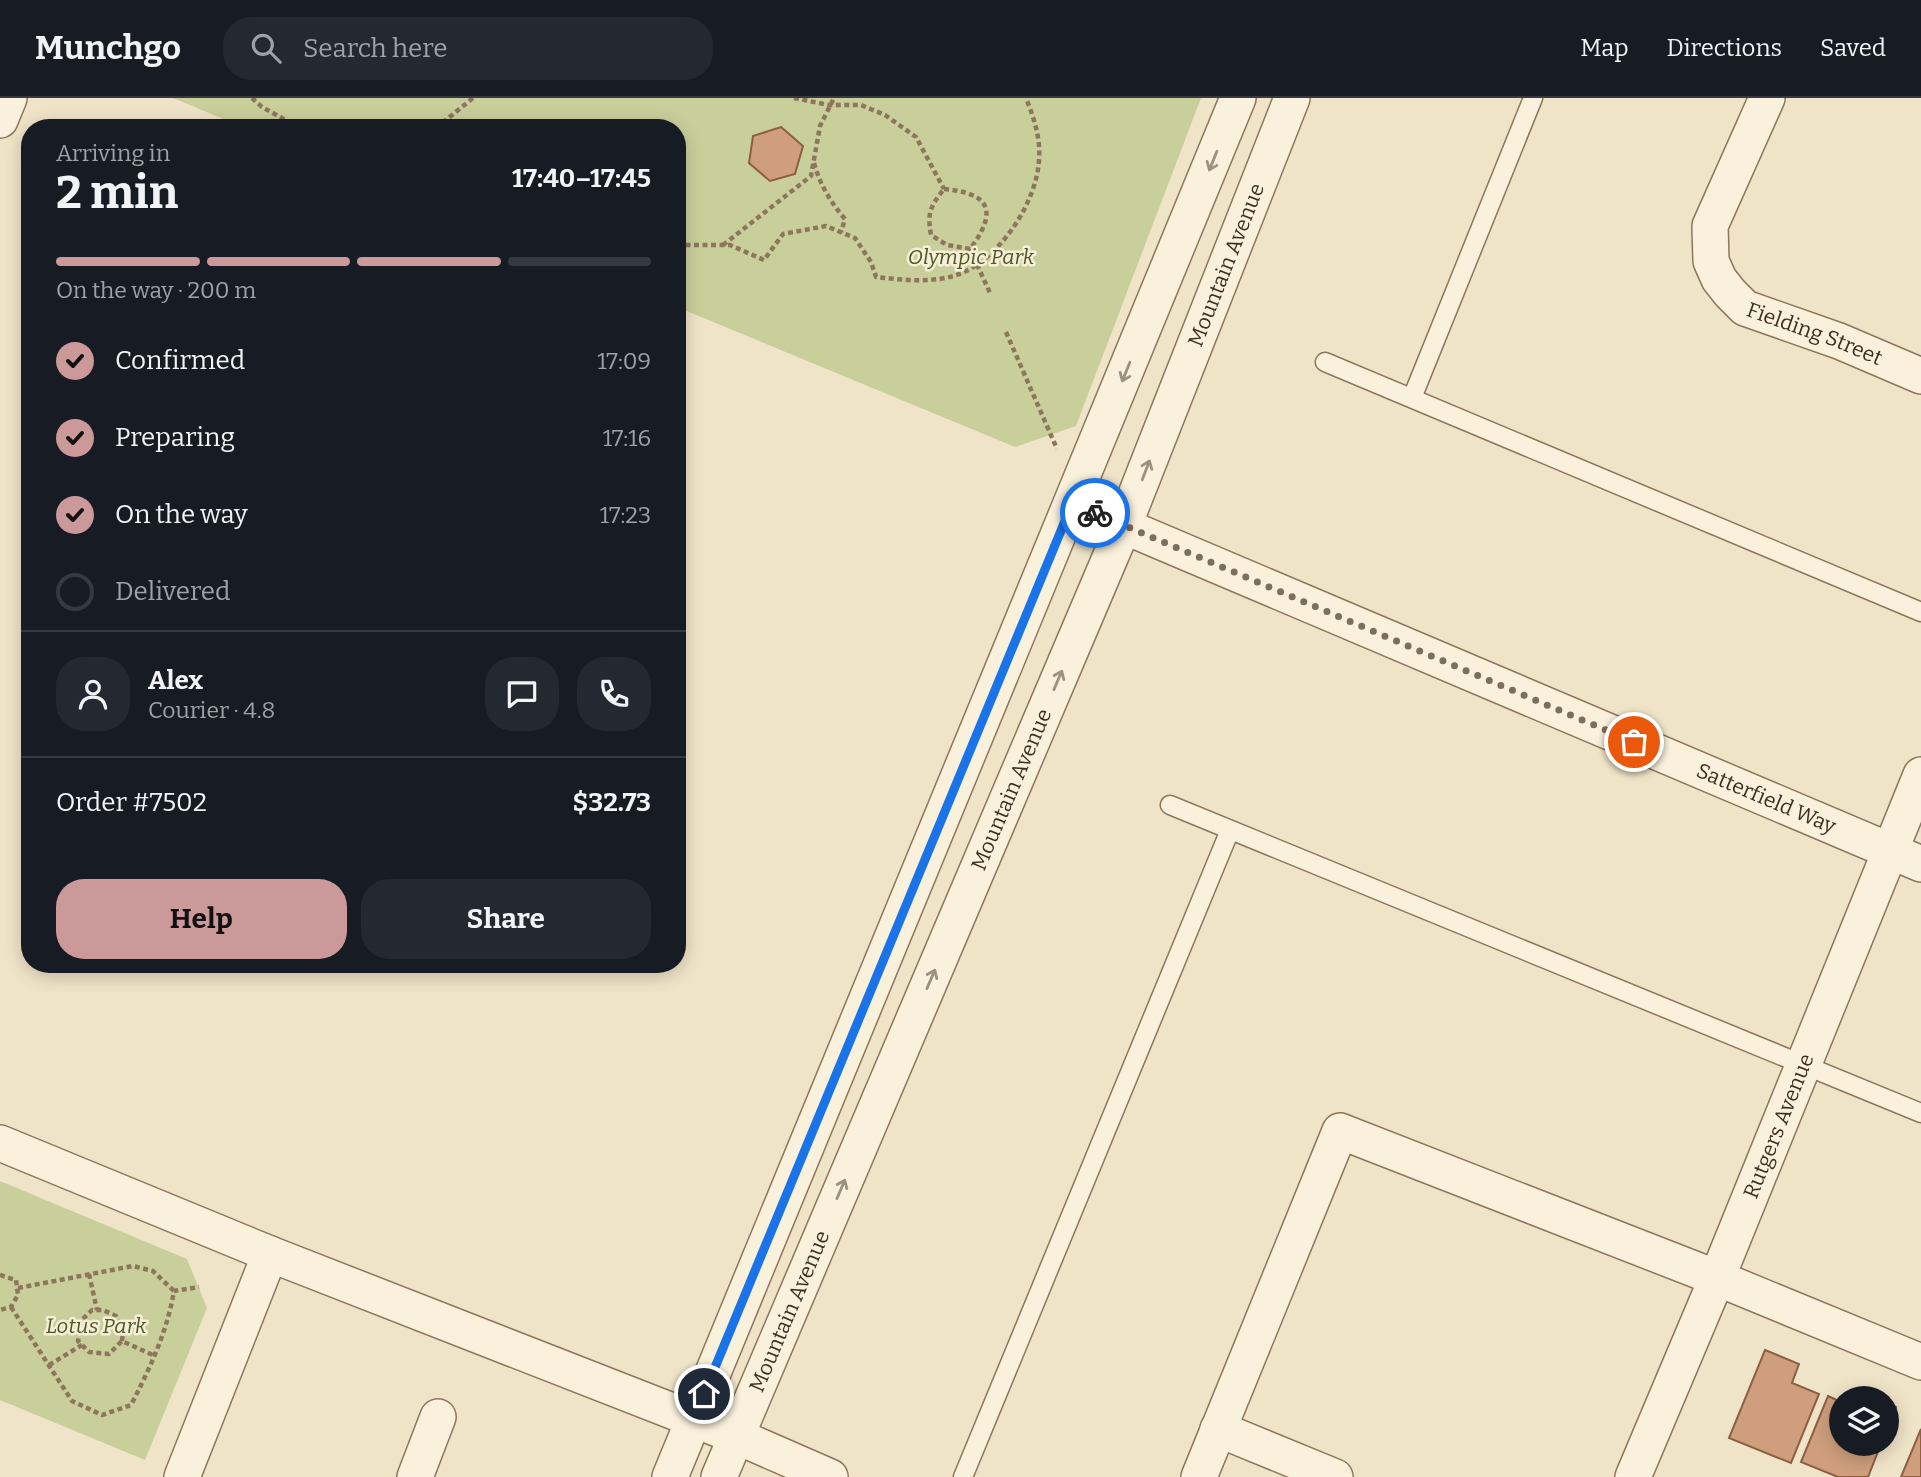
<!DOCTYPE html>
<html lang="en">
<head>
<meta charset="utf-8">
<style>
  :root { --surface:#171b24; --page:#242831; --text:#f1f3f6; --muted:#9ea1a6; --line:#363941; --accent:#cc999b }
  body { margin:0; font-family:Bitter,serif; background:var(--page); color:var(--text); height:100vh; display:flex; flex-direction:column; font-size:26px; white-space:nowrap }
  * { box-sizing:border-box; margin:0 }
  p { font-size:23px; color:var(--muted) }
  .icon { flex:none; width:38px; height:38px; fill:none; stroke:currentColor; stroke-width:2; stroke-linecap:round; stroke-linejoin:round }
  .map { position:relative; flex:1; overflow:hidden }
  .sheet { position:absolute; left:21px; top:21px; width:665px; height:854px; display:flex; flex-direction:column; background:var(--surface); border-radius:28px; box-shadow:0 4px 18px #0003 }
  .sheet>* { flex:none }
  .fabs { position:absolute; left:1829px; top:1288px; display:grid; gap:14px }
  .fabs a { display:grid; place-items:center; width:70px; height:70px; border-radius:50%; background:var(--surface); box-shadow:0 4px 18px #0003; font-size:35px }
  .pin { position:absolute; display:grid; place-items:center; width:60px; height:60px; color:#fff; margin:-30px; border:4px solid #fff; border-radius:50%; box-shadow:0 2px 7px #0007 }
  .courier { position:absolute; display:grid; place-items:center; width:70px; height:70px; margin:-35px; border:5px solid #1a73e8; border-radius:50%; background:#fff; color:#222; box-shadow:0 2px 9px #0007 }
  .overview em { font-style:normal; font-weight:700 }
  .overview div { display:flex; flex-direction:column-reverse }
  .overview { display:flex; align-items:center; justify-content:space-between; height:119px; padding:0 35px }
  h1 { font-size:46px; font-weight:700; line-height:52px }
  .bar { display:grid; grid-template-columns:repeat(4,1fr); gap:10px 7px; align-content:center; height:84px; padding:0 35px }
  .bar i { height:9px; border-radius:5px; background:var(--line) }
  .bar .active { background:var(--accent) }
  .bar p { grid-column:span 4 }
  .line { display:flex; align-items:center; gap:18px; padding:0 35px; border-top:2px solid var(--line) }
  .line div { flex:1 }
  .round { display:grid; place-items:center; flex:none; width:74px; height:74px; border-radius:28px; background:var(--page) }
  ol { padding:0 35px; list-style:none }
  li { display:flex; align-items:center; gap:21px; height:77px }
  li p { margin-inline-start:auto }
  li .icon { padding:7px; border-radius:50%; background:var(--accent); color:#111; stroke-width:4 }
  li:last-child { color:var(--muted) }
  li i { width:38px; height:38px; border:4px solid var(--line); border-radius:50% }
  .action { display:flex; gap:14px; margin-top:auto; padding:14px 35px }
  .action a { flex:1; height:80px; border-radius:28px; background:var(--accent); color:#111; font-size:28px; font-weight:700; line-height:80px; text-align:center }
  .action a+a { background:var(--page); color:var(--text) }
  header { display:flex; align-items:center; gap:42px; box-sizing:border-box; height:98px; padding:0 35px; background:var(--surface); border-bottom:2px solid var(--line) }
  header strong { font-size:33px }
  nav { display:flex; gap:38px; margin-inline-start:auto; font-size:24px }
  .search { width:490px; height:63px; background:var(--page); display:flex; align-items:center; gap:18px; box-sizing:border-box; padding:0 24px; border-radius:28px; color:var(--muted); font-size:26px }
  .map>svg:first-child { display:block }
  .green { fill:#c9cf9b }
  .building { fill:#cf9f7d; stroke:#8d5f41; stroke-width:2 }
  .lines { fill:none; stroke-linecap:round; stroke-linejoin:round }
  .service-casing { stroke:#8d765c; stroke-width:21 }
  .minor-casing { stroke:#8d765c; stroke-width:38 }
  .path { stroke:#8d765c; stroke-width:4.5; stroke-dasharray:5 3.5; stroke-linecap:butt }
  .service { stroke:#faf1dc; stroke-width:18 }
  .minor { stroke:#faf1dc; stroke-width:35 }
  .oneway { stroke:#9c907e }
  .done { stroke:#7c6e5b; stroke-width:7; stroke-dasharray:0 12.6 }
  .route { stroke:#1a73e8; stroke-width:9 }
  .labels { text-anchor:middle; stroke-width:5; stroke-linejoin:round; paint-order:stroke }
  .park-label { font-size:21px; font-style:italic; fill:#4d5a26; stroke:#f7eed8 }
  .street-label { font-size:21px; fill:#3d2e20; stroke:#f7eed8 }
</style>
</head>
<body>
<header>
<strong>Munchgo</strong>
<div class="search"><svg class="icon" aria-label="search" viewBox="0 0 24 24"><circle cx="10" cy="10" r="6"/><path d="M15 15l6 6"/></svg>Search here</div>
<nav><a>Map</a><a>Directions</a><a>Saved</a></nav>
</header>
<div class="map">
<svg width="1921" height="1379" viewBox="0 0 1921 1379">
  <rect width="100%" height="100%" fill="#f0e4c8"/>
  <g class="green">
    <path d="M173 0H1201L1076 328 1015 349 677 209V30H245Z"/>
    <path d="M0 1083 187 1161 207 1210 145 1362 0 1302Z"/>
  </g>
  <g class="building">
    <path d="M781 29 803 48 795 76 770 83 749 65 753 38Z"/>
    <path d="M1765 1252 1799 1266 1792 1285 1819 1296 1791 1365 1729 1340Z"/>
    <path d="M1828 1298 1841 1304V1346H1881L1868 1379H1838L1801 1364Z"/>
    <path d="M1886 1305 1896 1309 1886 1333Z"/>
    <path d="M1921 1331V1379H1901Z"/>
  </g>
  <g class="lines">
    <defs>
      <g id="service">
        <path d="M1325 264 1921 514"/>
        <path d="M1412 300 1533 0"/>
        <path d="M1170 707 1921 1015"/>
        <path d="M963 1379 1230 732"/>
      </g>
      <g id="minor">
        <path id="s1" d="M1767 0 1710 128 1711 163 1719 181 1730 195 1745 210 1839 243 1921 278"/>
        <path d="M0 22 9 0"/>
        <path id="s2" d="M1072 406 1921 766"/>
        <path d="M0 1045 270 1156 736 1338 830 1379"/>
        <path d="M1218 1331 1335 1379"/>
        <path d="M182 1379 270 1156"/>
        <path d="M415 1379 438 1319"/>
        <path d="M670 1379 1238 0"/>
        <path id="s3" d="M719 1379 1124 427 1292 0"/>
        <path d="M1199 1379 1340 1033 1717 1180 1921 1264"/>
        <path id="s4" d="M1633 1379 1717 1180 1921 677"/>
      </g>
    </defs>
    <use href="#service" class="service-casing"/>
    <use href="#minor" class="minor-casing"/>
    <g class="path">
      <path d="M252 0 262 9 300 30"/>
      <path d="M794 0 829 7H861L885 17 916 39 944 91"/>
      <path d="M436 30 473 0"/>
      <path d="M814 65C820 87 830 103 845 121L841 134"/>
      <path d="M944 91C991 95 998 114 970 151L947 147 931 137C927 115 930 109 944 91Z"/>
      <path d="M677 147H730L764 162 783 136 826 128 855 140 871 164 876 179C904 182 935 186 962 175 1001 158 1036 105 1039 63 1041 41 1034 20 1026 0"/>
      <path d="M723 147 811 78 820 28 834 0"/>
      <path d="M970 151 990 195"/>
      <path d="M1006 234 1057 351"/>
      <path d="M89 1176 97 1212"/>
      <path d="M0 1177 16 1182 18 1197 11 1209 0 1212"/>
      <path d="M18 1190 133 1168 153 1173 174 1193"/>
      <path d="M11 1209 72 1303 102 1317 131 1307C150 1270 167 1234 174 1193L199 1189"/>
      <path d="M122 1243 123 1234 116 1218 103 1212H92L81 1223 78 1243 89 1254 109 1256 122 1243 155 1258"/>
      <path d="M49 1267 82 1247"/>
    </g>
    <use href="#service" class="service"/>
    <use href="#minor" class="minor"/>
  </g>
  <defs><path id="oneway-shaft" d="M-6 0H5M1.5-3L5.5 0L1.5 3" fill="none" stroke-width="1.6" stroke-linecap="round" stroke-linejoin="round" transform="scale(1.75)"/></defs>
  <g class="oneway">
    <use href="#oneway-shaft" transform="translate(1213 63) rotate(112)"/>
    <use href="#oneway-shaft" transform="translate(1126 274) rotate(112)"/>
    <use href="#oneway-shaft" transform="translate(1146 372) rotate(-69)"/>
    <use href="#oneway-shaft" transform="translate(1058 582) rotate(-67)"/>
    <use href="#oneway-shaft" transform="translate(931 881) rotate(-67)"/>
    <use href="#oneway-shaft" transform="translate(841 1091) rotate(-67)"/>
  </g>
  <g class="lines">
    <path class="done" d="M1095 415 1634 644"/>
    <path class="route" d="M704 1296 1072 406 1095 415"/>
  </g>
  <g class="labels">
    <g class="park-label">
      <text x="971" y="166">Olympic Park</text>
      <text x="96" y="1235">Lotus Park</text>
    </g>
    <g class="street-label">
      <text dy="7" stroke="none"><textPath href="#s3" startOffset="1314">Mountain Avenue</textPath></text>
      <text dy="7" stroke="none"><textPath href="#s1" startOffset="308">Fielding Street</textPath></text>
      <text dy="7" stroke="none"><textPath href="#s3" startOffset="747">Mountain Avenue</textPath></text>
      <text dy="7" stroke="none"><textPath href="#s2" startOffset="754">Satterfield Way</textPath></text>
      <text dy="7" stroke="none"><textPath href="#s4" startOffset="380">Rutgers Avenue</textPath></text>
      <text dy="7" stroke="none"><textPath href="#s3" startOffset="180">Mountain Avenue</textPath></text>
    </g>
  </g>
</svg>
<div class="fabs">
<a><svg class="icon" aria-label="layers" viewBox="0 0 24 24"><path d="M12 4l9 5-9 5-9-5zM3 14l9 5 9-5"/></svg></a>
</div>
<div class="pin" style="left:1634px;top:644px;background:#ea580c"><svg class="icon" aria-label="bag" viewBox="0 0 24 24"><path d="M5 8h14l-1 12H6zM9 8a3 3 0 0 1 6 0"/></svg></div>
<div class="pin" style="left:704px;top:1296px;background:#1f2937"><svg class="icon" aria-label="home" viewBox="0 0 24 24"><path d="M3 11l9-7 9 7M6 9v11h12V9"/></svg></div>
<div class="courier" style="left:1095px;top:415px"><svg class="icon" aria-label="bike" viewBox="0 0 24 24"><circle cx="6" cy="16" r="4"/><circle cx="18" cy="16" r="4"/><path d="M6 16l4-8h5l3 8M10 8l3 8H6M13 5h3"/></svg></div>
<section class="sheet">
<div class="overview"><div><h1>2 min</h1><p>Arriving in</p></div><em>17:40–17:45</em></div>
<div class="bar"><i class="active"></i><i class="active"></i><i class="active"></i><i></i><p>On the way · 200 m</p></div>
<ol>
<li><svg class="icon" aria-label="check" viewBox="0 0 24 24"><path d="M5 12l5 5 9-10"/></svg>Confirmed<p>17:09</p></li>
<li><svg class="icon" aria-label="check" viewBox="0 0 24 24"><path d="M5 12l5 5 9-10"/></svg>Preparing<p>17:16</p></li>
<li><svg class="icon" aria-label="check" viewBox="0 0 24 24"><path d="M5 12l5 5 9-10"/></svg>On the way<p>17:23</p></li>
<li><i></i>Delivered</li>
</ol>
<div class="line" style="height:126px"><a class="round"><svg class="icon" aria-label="person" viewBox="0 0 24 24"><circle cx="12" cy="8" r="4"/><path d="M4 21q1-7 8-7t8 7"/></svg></a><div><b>Alex</b><p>Courier · 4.8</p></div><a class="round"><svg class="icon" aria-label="chat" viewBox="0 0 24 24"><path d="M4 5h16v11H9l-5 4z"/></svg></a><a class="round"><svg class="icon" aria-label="phone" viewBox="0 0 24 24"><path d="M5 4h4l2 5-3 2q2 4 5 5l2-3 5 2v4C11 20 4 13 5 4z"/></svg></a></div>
<div class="line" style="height:91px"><div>Order #7502</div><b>$32.73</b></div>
<div class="action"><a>Help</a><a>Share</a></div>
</section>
</div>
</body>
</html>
